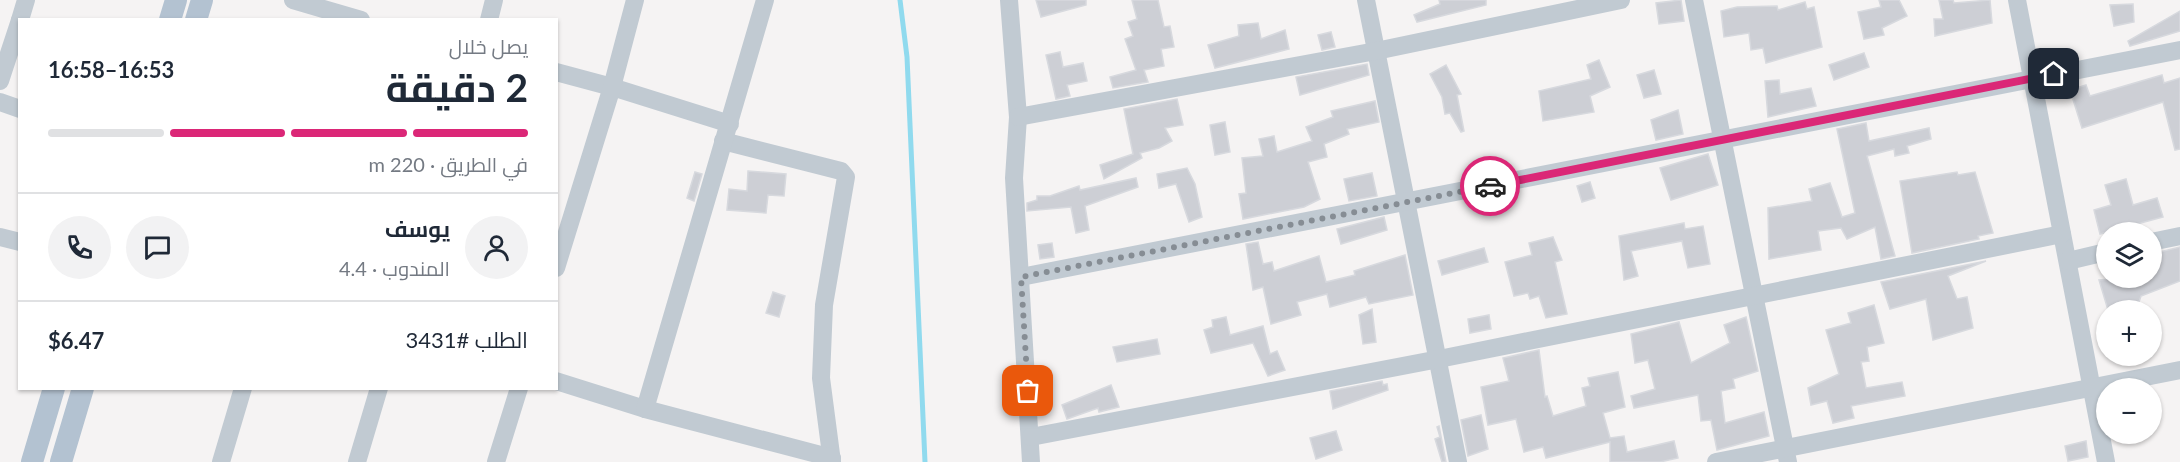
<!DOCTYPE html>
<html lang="ar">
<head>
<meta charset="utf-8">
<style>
  :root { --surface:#fff; --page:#f2f2f3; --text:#1f2937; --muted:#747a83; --line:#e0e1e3; --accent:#db2777 }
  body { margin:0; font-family:Lato,Cairo,sans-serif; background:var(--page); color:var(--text); direction:rtl; height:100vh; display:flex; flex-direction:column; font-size:22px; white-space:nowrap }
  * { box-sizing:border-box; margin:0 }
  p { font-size:20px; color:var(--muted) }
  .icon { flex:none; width:33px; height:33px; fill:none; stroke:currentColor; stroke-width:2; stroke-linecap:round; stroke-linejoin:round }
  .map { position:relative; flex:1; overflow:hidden; direction:ltr }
  .drawer { position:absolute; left:18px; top:18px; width:540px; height:372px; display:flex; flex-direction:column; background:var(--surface); border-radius:0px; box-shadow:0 2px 4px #0004; direction:rtl }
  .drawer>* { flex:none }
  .buttons { position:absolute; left:2096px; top:222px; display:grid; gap:12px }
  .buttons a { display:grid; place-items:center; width:66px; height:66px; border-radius:50%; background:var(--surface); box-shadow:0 2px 4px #0004; font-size:30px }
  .pin { position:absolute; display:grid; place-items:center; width:51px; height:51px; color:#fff; margin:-26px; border-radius:12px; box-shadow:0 3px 9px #0006 }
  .courier { position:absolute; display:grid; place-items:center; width:60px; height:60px; margin:-30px; border:4px solid #db2777; border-radius:50%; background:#fff; color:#222; box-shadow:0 2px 8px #0007 }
  .overview em { font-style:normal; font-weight:700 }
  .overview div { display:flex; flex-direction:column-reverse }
  .overview { display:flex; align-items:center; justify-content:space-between; height:102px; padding:0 30px }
  h1 { font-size:39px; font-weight:700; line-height:45px }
  .bar { display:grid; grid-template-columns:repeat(4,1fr); gap:9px 6px; align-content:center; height:72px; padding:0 30px }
  .bar i { height:8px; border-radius:4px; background:var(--line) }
  .bar .active { background:var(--accent) }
  .bar p { grid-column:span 4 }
  .line { display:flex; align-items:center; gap:15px; padding:0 30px; border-top:2px solid var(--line) }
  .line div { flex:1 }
  .round { display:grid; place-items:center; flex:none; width:63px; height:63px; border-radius:32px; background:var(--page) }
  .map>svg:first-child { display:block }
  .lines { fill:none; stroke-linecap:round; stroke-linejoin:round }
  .stream { stroke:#90daee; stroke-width:5 }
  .building { fill:#cdcfd5; stroke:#d7d9de; stroke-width:1.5 }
  .minor { stroke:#c1cad2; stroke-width:18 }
  .major { stroke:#b3c2d1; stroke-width:22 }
  .done { stroke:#868d94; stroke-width:6; stroke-dasharray:0 10.8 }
  .route { stroke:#db2777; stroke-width:8 }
</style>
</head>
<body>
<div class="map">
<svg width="2180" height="462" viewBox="0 0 2180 462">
  <rect width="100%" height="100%" fill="#f5f3f3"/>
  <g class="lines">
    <path class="stream" d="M900 0 907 57 925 462"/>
  </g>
  <g class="building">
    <path d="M1036 0H1086V5L1041 17Z"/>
    <path d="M1132 0H1158L1164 27 1170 26 1174 47 1161 49 1164 66 1144 70 1148 82 1113 88 1110 77 1136 70 1125 39 1133 36 1128 22 1137 19Z"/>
    <path d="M1439 0H1486V5L1417 22 1414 15 1440 4Z"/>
    <path d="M1681 0 1684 21 1659 24 1656 3Z"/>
    <path d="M1879 0H1899L1907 16 1882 28 1884 35 1864 39 1858 12 1881 7Z"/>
    <path d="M1939 0H1953L1954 3 1990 0 1992 23 1935 36 1934 19H1943Z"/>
    <path d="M1805 2 1807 9 1814 7 1822 47 1766 63 1763 48 1751 50 1749 33 1724 37 1721 11 1737 7 1777 6 1778 10Z"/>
    <path d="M2133 4 2134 22 2114 26 2110 5Z"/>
    <path d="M2180 11V31L2130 46 2128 41Z"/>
    <path d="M1258 23 1261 39 1285 30 1289 49 1215 68 1208 45 1239 36 1238 25Z"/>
    <path d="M1331 32 1335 47 1322 50 1318 35Z"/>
    <path d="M1060 52 1063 67 1083 63 1087 81 1067 85 1070 96 1056 99 1046 55Z"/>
    <path d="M1864 53 1869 67 1834 80 1829 65Z"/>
    <path d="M1599 60 1610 87 1590 96 1594 112 1543 121 1539 91 1591 79 1587 65Z"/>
    <path d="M1367 64 1369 75 1300 95 1296 77Z"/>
    <path d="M1446 65 1461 94 1457 95 1464 131 1461 132 1450 113 1445 114 1442 97 1430 74Z"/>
    <path d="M1654 70 1661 94 1644 98 1637 75Z"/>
    <path d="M2162 75 2164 83 2180 78V149L2175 150 2163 102 2082 128 2070 90 2086 85 2090 96Z"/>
    <path d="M1779 80 1780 94 1811 88 1816 106 1768 117 1765 81Z"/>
    <path d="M1177 99 1183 125 1165 128 1172 141 1159 148 1140 153 1142 158 1104 179 1100 165 1133 154 1124 109Z"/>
    <path d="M1375 101 1379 122 1347 129 1349 134 1324 144 1327 157 1308 162 1320 199 1304 207 1243 219 1239 194 1246 193 1242 158 1263 156 1259 139 1274 136 1277 152 1312 141 1306 127 1333 117 1331 111Z"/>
    <path d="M1678 110 1683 134 1656 140 1651 120Z"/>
    <path d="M1225 122 1230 152 1215 155 1210 125Z"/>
    <path d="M1866 123 1869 141 1929 128 1931 139 1907 146 1909 153 1895 156 1894 149 1867 156 1895 256 1881 259 1875 227 1847 239 1841 228 1818 231 1821 250 1769 259 1768 208 1812 201 1809 189 1830 183 1842 217 1855 213 1837 129Z"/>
    <path d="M1708 154 1718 185 1671 200 1660 168Z"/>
    <path d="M1187 168 1195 184 1202 217 1189 222 1176 184 1159 188 1157 174Z"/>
    <path d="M748 171 786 174 784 196 768 195 766 213 727 210 729 189 747 191Z"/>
    <path d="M695 172 702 174 694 201 687 198Z"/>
    <path d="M1957 172 1958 175 1975 172 1993 233 1978 236 1979 239 1912 253 1900 181Z"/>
    <path d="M1372 173 1377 196 1349 201 1344 179Z"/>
    <path d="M1136 178 1138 187 1085 206 1089 230 1076 233 1071 207 1027 211V203L1037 200V196H1050L1079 186 1080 190Z"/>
    <path d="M2126 179 2133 205 2157 198 2163 217 2100 234 2094 210 2111 205 2105 185Z"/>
    <path d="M1590 182 1595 198 1582 202 1577 186Z"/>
    <path d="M1505 194 1508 204 1487 210 1483 198Z"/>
    <path d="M1384 217 1387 230 1341 244 1337 229Z"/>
    <path d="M1684 223 1685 229 1703 226 1710 264 1688 268 1682 241 1631 251 1638 276 1624 280 1619 236Z"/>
    <path d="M1553 237 1562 260 1555 262 1567 314 1546 318 1539 296 1530 299 1528 293 1514 296 1505 262 1532 255 1529 243Z"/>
    <path d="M1258 242 1263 264 1272 262 1274 271 1319 256 1326 282 1355 275 1354 271 1405 255 1413 295 1369 304 1366 297 1330 307 1327 294 1297 302 1301 315 1271 324 1263 287 1253 290 1246 244Z"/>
    <path d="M1052 243 1054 257 1040 259 1038 245Z"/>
    <path d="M2180 247V281L2141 296 2137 308 2120 302 2122 310H2108L2099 280 2125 278 2127 283 2151 278V254Z"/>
    <path d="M1484 248 1488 262 1442 275 1438 261Z"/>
    <path d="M1986 261 1948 276 1957 299 1967 297 1973 328 1933 340 1926 299 1890 309 1881 282Z"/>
    <path d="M773 292 785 296 779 317 766 313Z"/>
    <path d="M1874 305 1884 343 1867 347 1869 361 1861 362 1866 388 1902 382 1905 396 1851 406 1854 418 1833 423 1827 401 1811 405 1808 388 1839 374 1826 330 1851 323 1848 313Z"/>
    <path d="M1372 309 1376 342 1363 344 1359 315Z"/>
    <path d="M1489 315 1491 329 1470 333 1468 319Z"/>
    <path d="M1226 317 1230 335 1263 326 1270 354 1277 351 1285 370 1268 376 1253 343 1211 353 1204 330 1213 327 1212 320Z"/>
    <path d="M1746 317 1758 371 1733 379 1735 388 1721 391 1725 423 1764 412 1769 436 1717 450 1711 420 1701 421 1698 395 1634 408 1631 396 1655 389 1648 360 1635 363 1631 334 1679 322 1691 363 1730 343 1724 325Z"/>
    <path d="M1157 339 1160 354 1117 362 1113 347Z"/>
    <path d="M1539 350 1545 397 1547 396 1553 416 1586 406 1582 388 1590 386 1588 378 1618 372 1625 407 1603 413 1610 438 1624 436 1627 452 1674 441 1678 458 1660 462H1610V442L1546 458 1543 447 1524 452 1516 419 1488 425 1481 387 1509 381 1503 358Z"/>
    <path d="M1382 381 1383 385 1387 384 1388 390 1333 409 1330 391Z"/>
    <path d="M1111 385 1119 407 1099 412 1098 408 1067 419 1062 405Z"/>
    <path d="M1481 415 1488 449 1468 456 1461 420Z"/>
    <path d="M1439 426 1446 462H1442L1435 439 1440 437 1437 427Z"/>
    <path d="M1336 431 1342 450 1316 459 1310 438Z"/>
    <path d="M2086 441 2088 457 2068 461 2065 446Z"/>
  </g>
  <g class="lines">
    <g class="minor">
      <path d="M293 0 361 20"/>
      <path d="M1009 0 1018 117 1014 178 1031 462"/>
      <path d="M1366 0 1458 462"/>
      <path d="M1694 0 1788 462"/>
      <path d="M2017 0 2106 462"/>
      <path d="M20 20 26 0"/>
      <path d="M489 20 494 0"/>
      <path d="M556 72 612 87 730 124"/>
      <path d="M0 81 20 20"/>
      <path d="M0 102 20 109"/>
      <path d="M1018 117 1376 51 1621 0"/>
      <path d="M723 141 841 171 846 177 824 305 821 378 832 462"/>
      <path d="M0 237 20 242"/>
      <path d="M2151 242 2180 236"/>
      <path d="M2068 261 2106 252"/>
      <path d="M556 268 612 87 635 0"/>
      <path d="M1021 277 2180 50"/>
      <path d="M556 381 645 409 832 458"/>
      <path d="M645 409 765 0"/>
      <path d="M1031 437 1439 359 2062 234"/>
      <path d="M221 462 243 388"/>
      <path d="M357 462 379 388"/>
      <path d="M496 462 519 388"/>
      <path d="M1716 462 2180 370"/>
    </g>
    <g class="major">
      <path d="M170 20 176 0"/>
      <path d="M196 20 202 0"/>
      <path d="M32 462 54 388"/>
      <path d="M61 462 83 388"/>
    </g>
  </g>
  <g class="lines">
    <path class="done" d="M1028 391 1021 277 1490 186"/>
    <path class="route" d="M1490 186 2054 74"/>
  </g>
</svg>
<div class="buttons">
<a><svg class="icon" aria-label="layers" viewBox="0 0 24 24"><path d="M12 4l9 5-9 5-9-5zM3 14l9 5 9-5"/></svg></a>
<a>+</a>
<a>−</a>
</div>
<div class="pin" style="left:1028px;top:391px;background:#ea580c"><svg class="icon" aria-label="bag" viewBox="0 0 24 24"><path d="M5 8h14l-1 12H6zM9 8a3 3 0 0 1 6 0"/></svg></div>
<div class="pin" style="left:2054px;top:74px;background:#1f2937"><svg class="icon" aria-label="home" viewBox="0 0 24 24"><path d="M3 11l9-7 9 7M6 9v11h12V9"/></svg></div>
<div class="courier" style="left:1490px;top:186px"><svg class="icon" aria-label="car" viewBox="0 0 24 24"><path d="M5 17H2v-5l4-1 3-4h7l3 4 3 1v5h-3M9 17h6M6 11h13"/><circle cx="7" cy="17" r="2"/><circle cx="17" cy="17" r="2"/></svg></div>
<section class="drawer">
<div class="overview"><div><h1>2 دقيقة</h1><p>يصل خلال</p></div><em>16:53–16:58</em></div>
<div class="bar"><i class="active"></i><i class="active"></i><i class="active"></i><i></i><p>في الطريق · 220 m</p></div>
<div class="line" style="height:108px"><a class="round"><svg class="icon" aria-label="person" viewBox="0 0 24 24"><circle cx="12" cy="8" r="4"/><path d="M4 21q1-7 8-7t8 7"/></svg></a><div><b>يوسف</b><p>المندوب · 4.4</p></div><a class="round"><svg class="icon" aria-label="chat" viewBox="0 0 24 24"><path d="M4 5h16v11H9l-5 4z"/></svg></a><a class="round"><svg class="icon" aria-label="phone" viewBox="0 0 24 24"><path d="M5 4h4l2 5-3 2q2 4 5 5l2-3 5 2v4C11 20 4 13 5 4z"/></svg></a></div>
<div class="line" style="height:78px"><div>الطلب #3431</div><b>$6.47</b></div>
</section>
</div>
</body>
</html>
